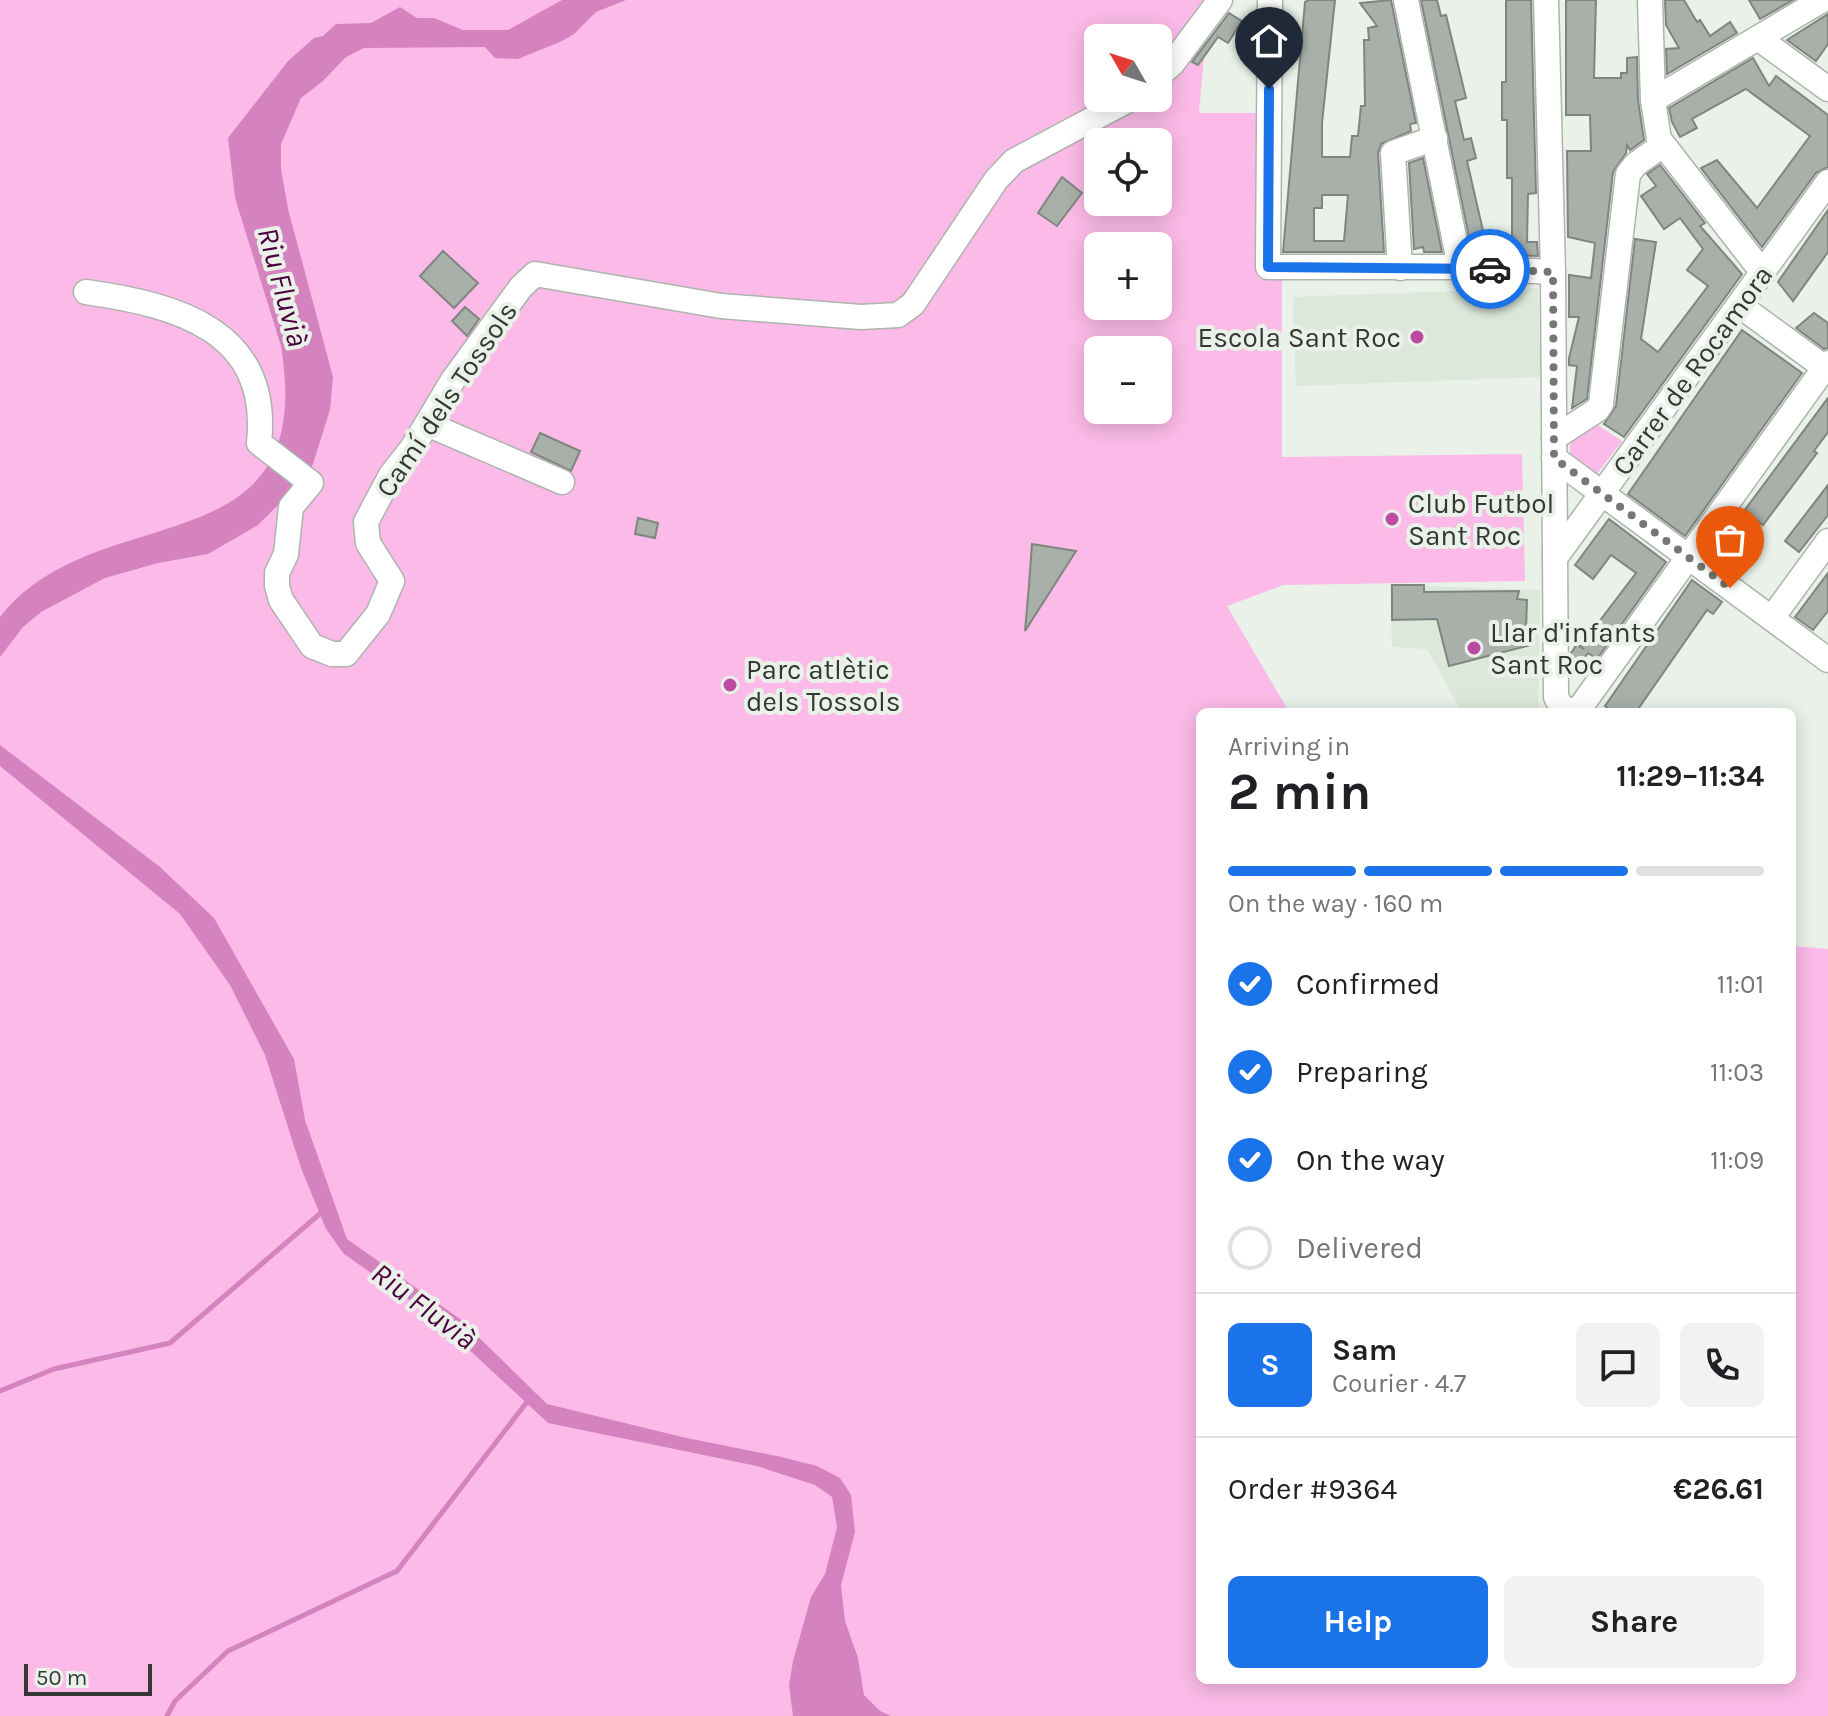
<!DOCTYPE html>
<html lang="en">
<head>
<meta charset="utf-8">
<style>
  :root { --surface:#fff; --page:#f2f2f2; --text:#202124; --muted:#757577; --line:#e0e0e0; --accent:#1a73e8 }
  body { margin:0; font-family:Karla,sans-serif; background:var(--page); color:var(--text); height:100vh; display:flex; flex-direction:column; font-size:30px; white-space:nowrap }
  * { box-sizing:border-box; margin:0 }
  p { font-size:26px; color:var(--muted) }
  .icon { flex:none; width:44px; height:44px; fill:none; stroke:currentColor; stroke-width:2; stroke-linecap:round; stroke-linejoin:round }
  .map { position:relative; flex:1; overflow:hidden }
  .side { position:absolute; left:1196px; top:708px; width:600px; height:976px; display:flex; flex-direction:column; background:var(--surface); border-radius:12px; box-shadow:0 4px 20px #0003 }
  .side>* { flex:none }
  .needle { width:52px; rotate:309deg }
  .fabs { position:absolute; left:1084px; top:24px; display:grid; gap:16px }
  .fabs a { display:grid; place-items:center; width:88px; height:88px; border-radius:12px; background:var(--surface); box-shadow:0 4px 20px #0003; font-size:40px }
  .scale { position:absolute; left:24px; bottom:20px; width:128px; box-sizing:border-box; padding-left:8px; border:4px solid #343734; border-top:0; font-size:22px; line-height:28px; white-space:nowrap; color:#343734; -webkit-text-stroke:6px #e9f1e9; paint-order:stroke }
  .pin { position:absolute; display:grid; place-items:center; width:68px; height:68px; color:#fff; margin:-82px -34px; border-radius:50% 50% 50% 0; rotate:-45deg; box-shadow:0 0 8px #0007 }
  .pin .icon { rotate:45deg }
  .courier { position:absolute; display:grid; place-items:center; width:80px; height:80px; margin:-40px; border:6px solid #1a73e8; border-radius:50%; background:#fff; color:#222; box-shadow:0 2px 10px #0007 }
  .summary em { font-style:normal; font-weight:700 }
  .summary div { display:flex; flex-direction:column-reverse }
  .summary { display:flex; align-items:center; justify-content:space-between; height:136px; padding:0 32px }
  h1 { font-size:52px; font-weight:700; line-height:60px }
  .bar { display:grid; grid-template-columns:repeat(4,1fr); gap:12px 8px; align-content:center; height:96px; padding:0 32px }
  .bar i { height:10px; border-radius:6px; background:var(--line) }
  .bar .selected { background:var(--accent) }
  .bar p { grid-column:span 4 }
  .line { display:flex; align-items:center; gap:20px; padding:0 32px; border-top:2px solid var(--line) }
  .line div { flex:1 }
  .round { display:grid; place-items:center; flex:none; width:84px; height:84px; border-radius:12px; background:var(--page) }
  ol { padding:0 32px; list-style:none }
  li { display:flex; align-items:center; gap:24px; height:88px }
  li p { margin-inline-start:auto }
  li .icon { padding:8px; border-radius:50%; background:var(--accent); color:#fff; stroke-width:4 }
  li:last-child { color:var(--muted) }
  li i { width:44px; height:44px; border:4px solid var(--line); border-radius:50% }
  .button { display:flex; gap:16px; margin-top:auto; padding:16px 32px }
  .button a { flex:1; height:92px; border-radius:12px; background:var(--accent); color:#fff; font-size:32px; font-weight:700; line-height:92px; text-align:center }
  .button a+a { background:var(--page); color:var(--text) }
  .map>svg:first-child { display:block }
  .built { fill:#dbe8da }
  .green { fill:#fbbae8; fill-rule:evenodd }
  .water { fill:#d583be }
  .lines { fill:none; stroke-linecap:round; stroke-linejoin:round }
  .stream { stroke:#d583be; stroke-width:5 }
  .building { fill:#a9b0a9; stroke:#7f867f; stroke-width:2; fill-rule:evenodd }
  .minor-casing { stroke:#adb4ac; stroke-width:27 }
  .minor { stroke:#fff; stroke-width:24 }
  .done { stroke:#737873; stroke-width:8; stroke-dasharray:0 14.4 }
  .route { stroke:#1a73e8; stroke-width:10 }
  .poi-dot { fill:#bc49a2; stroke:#e9f1e9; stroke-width:3 }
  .labels { text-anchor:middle; stroke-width:8; stroke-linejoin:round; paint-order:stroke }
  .poi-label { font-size:28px; fill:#343734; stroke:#e9f1e9; text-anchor:start }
  .street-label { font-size:28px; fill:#343734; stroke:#e9f1e9 }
  .water-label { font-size:30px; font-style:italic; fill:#4c003e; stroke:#e9f1e9 }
</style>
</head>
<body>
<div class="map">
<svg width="1828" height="1716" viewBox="0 0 1828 1716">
  <rect width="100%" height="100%" fill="#e9f1e9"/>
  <g class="built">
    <path d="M1538 288 1541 377 1296 386 1293 297Z"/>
    <path d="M1390 585 1540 590 1538 712H1462L1427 649 1392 647Z"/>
  </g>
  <g class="green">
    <path d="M0 0H1231L1206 33 1199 113H1258L1259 279 1282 280V457L1522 454 1525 581 1283 585 1227 606 1289 712H1200V1680H1792V946L1828 949V1716H0ZM1098 38H1158V98H1098ZM1098 142H1158V202H1098ZM1098 246H1158V306H1098ZM1098 350H1158V410H1098Z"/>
    <path d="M1596 424 1622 441 1596 475 1570 455V443Z"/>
  </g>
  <g class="water">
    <path d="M562 0H626L596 12 574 34 562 41 518 59 495 58 485 47 364 48 346 57 323 81 301 98 281 144V169L288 209 333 377 330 410 310 473 258 525 208 554 158 563 105 578 41 612 23 627 0 657V617C97 493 319 574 281 346L235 198 228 138 288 61 314 38 323 36 336 24 371 23 400 7 417 18H434L463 30H508Z"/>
    <path d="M0 745 160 867 214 918 294 1059 305 1120 347 1239 460 1319 547 1404 682 1437 777 1456 817 1466 840 1478 851 1495 855 1532 841 1585 845 1621 858 1658 864 1695 880 1711 891 1716H793L789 1685 793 1661 811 1597 825 1574 837 1527 832 1497 815 1485 757 1466 548 1423 434 1317 344 1254 326 1229 301 1168 265 1055 230 985 180 914 0 766Z"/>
  </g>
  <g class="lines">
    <g class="stream">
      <path d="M0 1391 54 1369 170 1343 323 1211"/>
      <path d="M167 1716 175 1701 228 1651 397 1571 530 1398"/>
    </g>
  </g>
  <g class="building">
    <path d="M1309 0H1335L1322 123V157H1350L1352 136H1358L1361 106H1365L1364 40H1369L1368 28 1377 26 1360 3 1391 0 1416 123 1410 124 1411 131 1381 144 1378 153 1384 252H1283L1305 2ZM1322 195H1348L1344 241H1314V208H1322Z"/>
    <path d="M1421 0H1437L1441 16 1446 15 1466 98 1455 101 1464 140 1471 138 1476 158 1467 161 1487 248 1472 252Z"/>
    <path d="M1506 0H1531L1536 193 1528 194 1527 242H1537L1538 256 1512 255V178H1507V120H1502V82H1506Z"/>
    <path d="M1566 0H1596L1594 78H1621V73H1627V58L1637 57 1638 100 1644 140 1630 150 1627 145 1626 153 1613 172 1587 399 1572 408 1577 366 1569 365V358L1579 317H1569V275L1591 278 1595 243 1568 237 1567 151H1591L1590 115H1566Z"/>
    <path d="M1665 0H1684L1697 22 1700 20 1710 36 1730 22 1737 33 1667 74 1666 49 1679 48 1666 25Z"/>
    <path d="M1749 0H1793L1760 19Z"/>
    <path d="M1229 13 1242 21 1228 43 1218 37 1198 65 1192 62Z"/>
    <path d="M1828 14V44L1816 61 1787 40Z"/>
    <path d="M1753 58 1769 86 1776 76 1828 115V167L1816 173 1762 247 1701 168 1717 160 1757 208 1810 136 1746 89 1692 119 1697 128 1680 137 1672 122 1669 108Z"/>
    <path d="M1423 158 1442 252H1424L1423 247 1414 249 1409 163Z"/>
    <path d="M1660 165 1705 223 1700 226 1742 274 1624 437 1604 424 1616 406 1635 239 1656 242 1641 339 1658 352 1708 286 1687 270 1703 249 1680 218 1664 229 1641 196 1656 186 1647 174Z"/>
    <path d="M1062 177 1082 193 1057 226 1038 213Z"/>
    <path d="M1828 210V252L1793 301 1778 282Z"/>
    <path d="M443 251 478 283 454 308 420 276Z"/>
    <path d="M465 307 479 319 467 336 452 321Z"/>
    <path d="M1814 313 1828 323V348L1824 349 1796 328Z"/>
    <path d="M1742 330 1802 373 1685 536 1628 494Z"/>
    <path d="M1828 398V432L1814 451 1817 453 1763 525 1744 511Z"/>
    <path d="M540 433 580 451 571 471 531 452Z"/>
    <path d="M1828 485V515L1799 552 1785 541Z"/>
    <path d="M638 518 658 523 655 538 635 534Z"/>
    <path d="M1609 519 1666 562 1597 659 1588 653 1577 668 1571 663V653L1577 644 1584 649 1580 647 1636 573 1611 555 1593 579 1575 565Z"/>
    <path d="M1724 539 1744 554 1739 561 1747 568 1740 576 1711 555Z"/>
    <path d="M1032 544 1076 551 1025 631 1029 585Z"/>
    <path d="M1828 573V611L1813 630 1795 617Z"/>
    <path d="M1692 580 1722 602 1713 614 1707 610 1636 712H1613L1605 706Z"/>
    <path d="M1392 585H1424V592L1519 591 1517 599 1527 600 1526 628 1531 645 1449 666 1437 619 1392 620Z"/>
  </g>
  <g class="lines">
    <defs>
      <g id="minor">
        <path d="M1270 0 1268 267H1460L1553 272"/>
        <path d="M1406 0 1460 267"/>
        <path d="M1546 0 1553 272 1556 697 1562 708 1575 711 1582 705 1828 363"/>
        <path d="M1650 0 1653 100 1659 139 1763 273"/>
        <path d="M1758 38 1828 89"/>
        <path d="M1158 76 1172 64 1220 0"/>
        <path d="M1653 100 1822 0"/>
        <path d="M1400 268 1393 153 1435 138"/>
        <path d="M86 292C177 305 271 330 259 443L311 483 291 507 286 554 277 573V586L281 600 312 646 332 654H346L378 614 392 581 368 543 366 522 391 475 413 447 453 380 521 287 535 274 721 306 861 317 898 315 913 304 996 180 1014 161 1132 98"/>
        <path d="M1739 305 1828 370"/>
        <path d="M427 424 562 482"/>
        <path d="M1554 438 1597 410 1601 404 1628 174 1636 164 1663 145"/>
        <path d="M1554 458 1828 660"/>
        <path d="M1555 558 1828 182"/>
        <path d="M1772 618 1828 541"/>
      </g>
    </defs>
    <use href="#minor" class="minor-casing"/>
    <use href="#minor" class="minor"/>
  </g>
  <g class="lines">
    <path class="done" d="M1490 269 1553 272 1554 458 1730 588"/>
    <path class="route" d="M1269 89 1268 267 1490 269"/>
  </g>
  <g class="poi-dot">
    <circle cx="1417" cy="337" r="8"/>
    <circle cx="1392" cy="519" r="8"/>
    <circle cx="1474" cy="648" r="8"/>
    <circle cx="730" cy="685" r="8"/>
  </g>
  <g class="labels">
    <g class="poi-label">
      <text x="1401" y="347" text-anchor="end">Escola Sant Roc</text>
      <text x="1408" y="513">Club Futbol<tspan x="1408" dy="32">Sant Roc</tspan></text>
      <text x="1490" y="642">Llar d'infants<tspan x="1490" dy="32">Sant Roc</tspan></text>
      <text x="746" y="679">Parc atlètic<tspan x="746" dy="32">dels Tossols</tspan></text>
    </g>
    <g class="street-label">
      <text transform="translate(1692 370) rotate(-54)" y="10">Carrer de Rocamora</text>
      <text transform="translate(446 399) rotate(-56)" y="10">Camí dels Tossols</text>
    </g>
    <g class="water-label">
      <text transform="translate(283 287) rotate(75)" y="10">Riu Fluvià</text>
      <text transform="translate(424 1306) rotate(37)" y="10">Riu Fluvià</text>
    </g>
  </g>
</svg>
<div class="fabs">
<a><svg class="needle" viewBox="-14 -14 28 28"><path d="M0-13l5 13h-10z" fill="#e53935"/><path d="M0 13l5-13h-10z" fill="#757577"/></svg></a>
<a><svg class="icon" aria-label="locate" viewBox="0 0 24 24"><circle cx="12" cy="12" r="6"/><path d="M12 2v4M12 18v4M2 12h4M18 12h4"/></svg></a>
<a>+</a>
<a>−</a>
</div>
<div class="scale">50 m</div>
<div class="pin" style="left:1730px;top:588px;background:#ea580c"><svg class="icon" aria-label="bag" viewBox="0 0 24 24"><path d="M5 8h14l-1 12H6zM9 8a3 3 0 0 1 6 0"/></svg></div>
<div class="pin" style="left:1269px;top:89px;background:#1f2937"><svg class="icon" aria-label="home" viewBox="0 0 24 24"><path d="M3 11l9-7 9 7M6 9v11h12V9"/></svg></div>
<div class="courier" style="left:1490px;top:269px"><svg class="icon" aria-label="car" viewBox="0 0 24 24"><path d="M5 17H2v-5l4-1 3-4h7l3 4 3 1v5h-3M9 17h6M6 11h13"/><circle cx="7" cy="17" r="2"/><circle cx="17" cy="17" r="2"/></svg></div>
<section class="side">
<div class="summary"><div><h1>2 min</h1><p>Arriving in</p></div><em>11:29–11:34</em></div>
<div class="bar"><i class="selected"></i><i class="selected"></i><i class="selected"></i><i></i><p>On the way · 160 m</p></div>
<ol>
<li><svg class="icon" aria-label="check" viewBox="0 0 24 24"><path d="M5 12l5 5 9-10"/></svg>Confirmed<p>11:01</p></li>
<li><svg class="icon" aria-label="check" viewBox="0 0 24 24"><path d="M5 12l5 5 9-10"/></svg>Preparing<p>11:03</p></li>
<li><svg class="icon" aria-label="check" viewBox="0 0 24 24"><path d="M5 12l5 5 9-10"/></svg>On the way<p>11:09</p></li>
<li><i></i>Delivered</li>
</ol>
<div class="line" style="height:144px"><b class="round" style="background:var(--accent);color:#fff">S</b><div><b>Sam</b><p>Courier · 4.7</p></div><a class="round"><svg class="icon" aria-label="chat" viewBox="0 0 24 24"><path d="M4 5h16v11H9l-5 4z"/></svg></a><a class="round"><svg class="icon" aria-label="phone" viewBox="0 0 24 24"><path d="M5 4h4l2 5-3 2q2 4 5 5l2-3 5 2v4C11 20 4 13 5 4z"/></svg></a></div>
<div class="line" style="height:104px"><div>Order #9364</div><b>€26.61</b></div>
<div class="button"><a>Help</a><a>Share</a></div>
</section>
</div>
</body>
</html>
